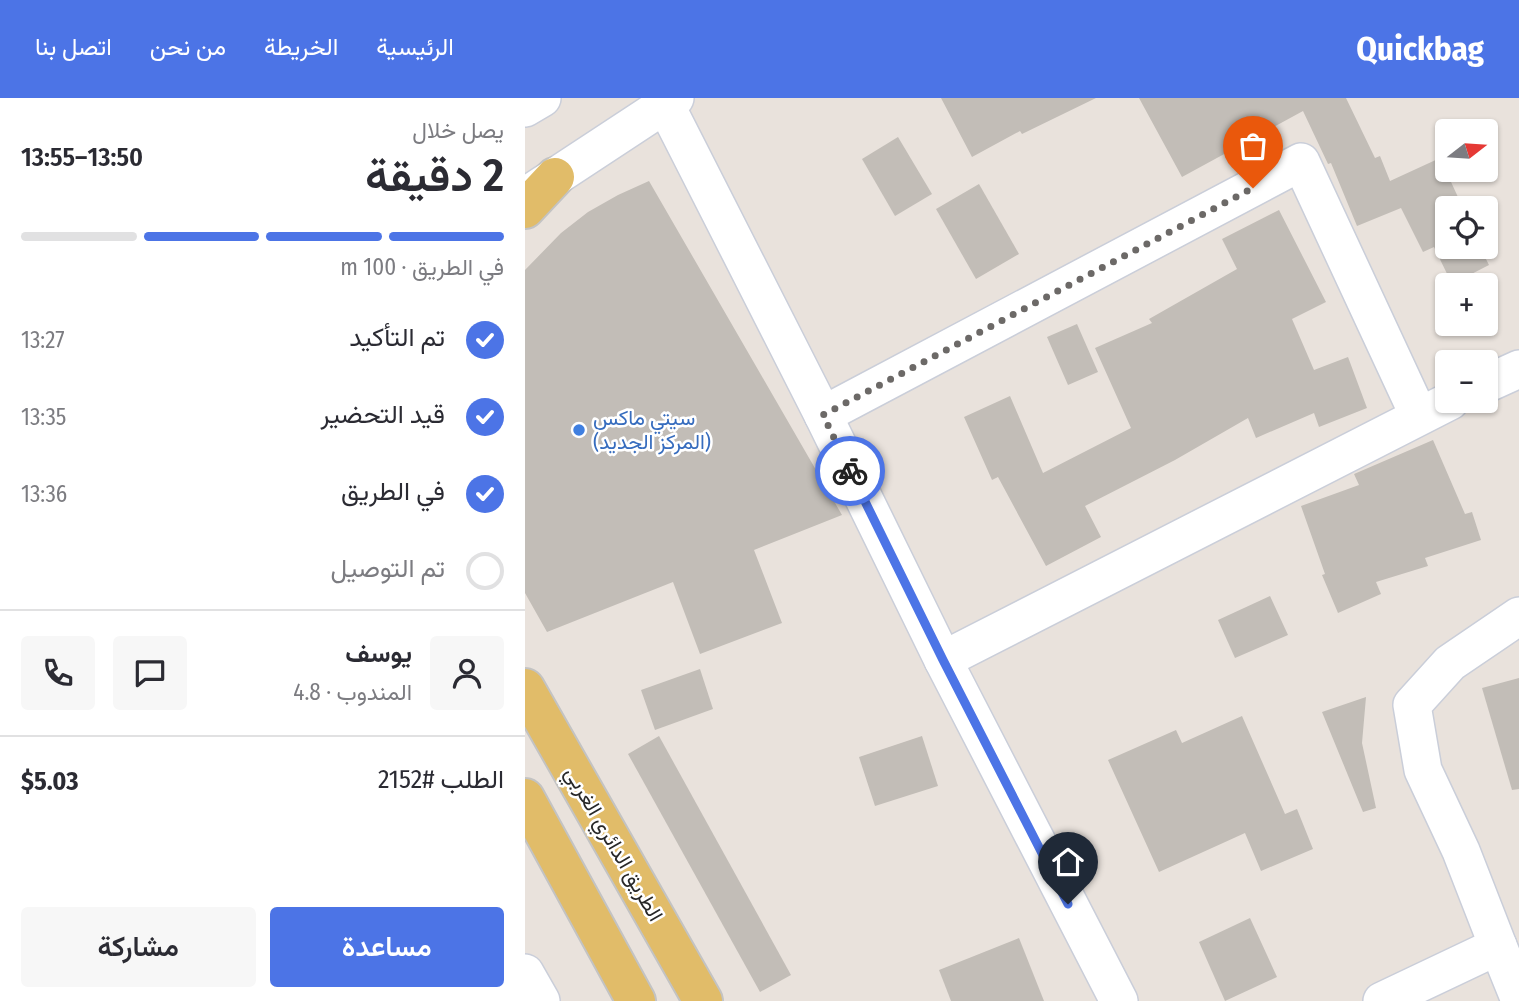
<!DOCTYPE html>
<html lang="ar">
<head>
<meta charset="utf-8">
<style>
  :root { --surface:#fff; --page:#f7f7f7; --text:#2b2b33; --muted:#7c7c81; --line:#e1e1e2; --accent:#4c74e6 }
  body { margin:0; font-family:"Fira Sans Condensed",Vazirmatn,sans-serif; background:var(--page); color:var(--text); direction:rtl; height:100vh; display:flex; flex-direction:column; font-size:26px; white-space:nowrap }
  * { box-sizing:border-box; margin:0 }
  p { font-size:23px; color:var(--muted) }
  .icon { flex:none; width:38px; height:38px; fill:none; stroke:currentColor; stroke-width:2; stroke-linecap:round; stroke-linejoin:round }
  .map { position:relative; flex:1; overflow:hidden; direction:ltr }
  .panel { display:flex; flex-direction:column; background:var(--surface); width:525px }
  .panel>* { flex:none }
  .needle { width:46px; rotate:73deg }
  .fabs { position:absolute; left:910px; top:21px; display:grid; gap:14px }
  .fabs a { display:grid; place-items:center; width:63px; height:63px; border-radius:7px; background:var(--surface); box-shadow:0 2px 5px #0004; font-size:35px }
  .pin { position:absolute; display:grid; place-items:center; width:60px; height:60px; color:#fff; margin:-72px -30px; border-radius:50% 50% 50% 0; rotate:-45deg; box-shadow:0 0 7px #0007 }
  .pin .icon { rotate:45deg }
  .courier { position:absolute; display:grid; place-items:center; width:70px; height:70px; margin:-35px; border:5px solid #4c74e6; border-radius:50%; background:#fff; color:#222; box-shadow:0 2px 9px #0007 }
  .headline em { font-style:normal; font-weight:600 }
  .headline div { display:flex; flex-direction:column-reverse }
  .headline { display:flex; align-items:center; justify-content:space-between; height:119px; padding:0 21px }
  h1 { font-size:46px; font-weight:600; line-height:52px }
  .bar { display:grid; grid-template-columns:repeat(4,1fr); gap:10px 7px; align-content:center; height:84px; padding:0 21px }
  .bar i { height:9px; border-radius:5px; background:var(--line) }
  .bar .current { background:var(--accent) }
  .bar p { grid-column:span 4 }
  .line { display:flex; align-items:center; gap:18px; padding:0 21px; border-top:2px solid var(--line) }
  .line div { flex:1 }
  .round { display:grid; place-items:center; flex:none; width:74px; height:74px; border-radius:7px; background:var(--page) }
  ol { padding:0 21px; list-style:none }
  li { display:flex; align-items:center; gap:21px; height:77px }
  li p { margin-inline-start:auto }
  li .icon { padding:7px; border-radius:50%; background:var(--accent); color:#fff; stroke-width:4 }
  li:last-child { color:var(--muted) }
  li i { width:38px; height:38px; border:4px solid var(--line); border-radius:50% }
  .button { display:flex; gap:14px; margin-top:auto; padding:14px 21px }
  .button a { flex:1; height:80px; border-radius:7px; background:var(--accent); color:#fff; font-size:28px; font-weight:600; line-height:80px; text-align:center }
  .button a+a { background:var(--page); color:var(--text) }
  header { display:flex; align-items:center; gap:42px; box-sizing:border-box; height:98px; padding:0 35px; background:var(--accent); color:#fff }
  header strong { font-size:33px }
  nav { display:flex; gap:38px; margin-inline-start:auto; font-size:24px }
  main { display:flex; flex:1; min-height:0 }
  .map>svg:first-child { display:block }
  .building { fill:#c2bdb7 }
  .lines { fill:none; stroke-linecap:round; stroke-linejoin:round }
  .minor-casing { stroke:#caced9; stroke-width:40 }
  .major-casing { stroke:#c3c3c3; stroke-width:42 }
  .minor { stroke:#fff; stroke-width:37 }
  .major { stroke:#e1bc69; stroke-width:38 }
  .done { stroke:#6c6967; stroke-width:7; stroke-dasharray:0 12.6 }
  .route { stroke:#4c74e6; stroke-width:9 }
  .shop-dot { fill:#3f7fe0; stroke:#fff; stroke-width:2.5 }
  .labels { text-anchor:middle; stroke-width:5; stroke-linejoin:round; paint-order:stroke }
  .shop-label { font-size:21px; fill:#366cbe; stroke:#fff; text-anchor:start }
  .street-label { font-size:21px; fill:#282828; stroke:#fff }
</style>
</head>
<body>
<header>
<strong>Quickbag</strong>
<nav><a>الرئيسية</a><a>الخريطة</a><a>من نحن</a><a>اتصل بنا</a></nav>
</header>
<main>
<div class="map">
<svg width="994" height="903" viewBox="0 0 994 903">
  <rect width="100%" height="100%" fill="#e9e2dc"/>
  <g class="building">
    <path d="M416 0H571L497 36 495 33 447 59Z"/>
    <path d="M614 0H821L850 60 855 58 865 83 915 60 938 110H922V149H955L964 167 927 186 909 149 898 154 876 110 832 128 806 65 803 66 778 13 657 79Z"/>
    <path d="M373 39 407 96 370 118 337 61Z"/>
    <path d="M124 83 317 417 229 452 257 525 175 556 148 484 22 534 0 495V172L36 135 63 114 93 97Z"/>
    <path d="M454 86 494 156 451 181 411 111Z"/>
    <path d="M754 112 801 204 767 221 789 272 823 259 842 310 794 329 789 315 731 340 723 320 650 362 560 408 576 439 521 468 473 379 467 382 439 319 485 298 518 375 606 330 570 250 627 225 624 221 712 171 697 141Z"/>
    <path d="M552 226 573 274 543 287 522 239Z"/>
    <path d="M908 342 940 416 947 414 956 442 900 460 903 468 851 484 856 496 813 515 797 477 800 476 776 408 834 387 829 376Z"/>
    <path d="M745 498 763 537 710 560 693 522Z"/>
    <path d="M175 571 188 611 130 632 116 592Z"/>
    <path d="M994 580V691L987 692 957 590Z"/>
    <path d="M841 599 837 645 851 710 838 714 797 614Z"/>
    <path d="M717 618 760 716 772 711 788 751 736 773 720 735 634 774 583 662 651 632 657 645Z"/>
    <path d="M134 638 266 877 235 894 103 656Z"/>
    <path d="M397 638 413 688 350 708 334 659Z"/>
    <path d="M725 820 752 879 700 903 674 844Z"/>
    <path d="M494 840 519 903H426L414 872Z"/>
  </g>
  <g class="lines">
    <defs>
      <g id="minor">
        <path d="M140 6 298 317 418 562 594 903"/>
        <path d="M0 10 17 0"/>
        <path d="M4 96 150 0"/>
        <path d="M961 286 994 271"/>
        <path d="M298 317 776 64 894 318"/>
        <path d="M418 562 925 303"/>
        <path d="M973 848 936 753 898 672 887 607 925 565 994 518"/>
        <path d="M0 875 16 903"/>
        <path d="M857 903 973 848 994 900"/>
      </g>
      <g id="major">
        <path d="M0 111 30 79"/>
        <path d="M0 590 178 903"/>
        <path d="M0 700 111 903"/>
      </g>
    </defs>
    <use href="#minor" class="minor-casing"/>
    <use href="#major" class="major-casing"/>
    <use href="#minor" class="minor"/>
    <use href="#major" class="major"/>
  </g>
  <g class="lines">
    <path class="done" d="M325 373 298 317 728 90"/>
    <path class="route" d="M325 373 418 562 543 806"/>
  </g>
  <circle class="shop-dot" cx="54" cy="332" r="7"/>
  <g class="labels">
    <g class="shop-label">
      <text x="68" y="327">سيتي ماكس<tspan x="68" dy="24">(المركز الجديد)</tspan></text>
    </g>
    <g class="street-label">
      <text transform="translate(89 746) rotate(60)" y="7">الطريق الدائري الغربي</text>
    </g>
  </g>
</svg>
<div class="fabs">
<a><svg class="needle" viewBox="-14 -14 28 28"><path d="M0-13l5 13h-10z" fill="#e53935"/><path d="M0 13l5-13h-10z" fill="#7c7c81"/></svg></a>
<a><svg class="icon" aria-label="locate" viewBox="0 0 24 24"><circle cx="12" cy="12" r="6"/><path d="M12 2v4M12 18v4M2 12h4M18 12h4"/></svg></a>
<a>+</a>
<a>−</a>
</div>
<div class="pin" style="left:728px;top:90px;background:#ea580c"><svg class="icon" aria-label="bag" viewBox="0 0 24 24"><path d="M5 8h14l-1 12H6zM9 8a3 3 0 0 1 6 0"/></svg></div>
<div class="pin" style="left:543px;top:806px;background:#1f2937"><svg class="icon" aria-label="home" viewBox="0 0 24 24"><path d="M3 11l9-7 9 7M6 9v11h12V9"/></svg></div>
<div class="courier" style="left:325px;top:373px"><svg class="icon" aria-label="bike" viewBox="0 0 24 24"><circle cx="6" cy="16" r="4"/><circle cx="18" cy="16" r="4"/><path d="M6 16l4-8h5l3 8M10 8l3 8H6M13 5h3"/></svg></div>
</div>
<section class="panel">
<div class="headline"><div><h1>2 دقيقة</h1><p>يصل خلال</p></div><em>13:50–13:55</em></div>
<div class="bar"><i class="current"></i><i class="current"></i><i class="current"></i><i></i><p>في الطريق · 100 m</p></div>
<ol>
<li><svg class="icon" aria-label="check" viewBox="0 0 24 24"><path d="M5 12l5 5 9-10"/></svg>تم التأكيد<p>13:27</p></li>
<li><svg class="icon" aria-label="check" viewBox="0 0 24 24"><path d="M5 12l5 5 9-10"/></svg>قيد التحضير<p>13:35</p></li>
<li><svg class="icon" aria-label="check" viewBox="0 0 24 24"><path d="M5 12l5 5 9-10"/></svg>في الطريق<p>13:36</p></li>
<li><i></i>تم التوصيل</li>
</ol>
<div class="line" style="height:126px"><a class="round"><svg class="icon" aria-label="person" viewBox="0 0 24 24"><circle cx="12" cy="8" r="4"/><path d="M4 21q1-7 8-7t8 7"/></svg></a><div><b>يوسف</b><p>المندوب · 4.8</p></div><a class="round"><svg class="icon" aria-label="chat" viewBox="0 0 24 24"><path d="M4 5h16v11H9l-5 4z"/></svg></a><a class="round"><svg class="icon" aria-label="phone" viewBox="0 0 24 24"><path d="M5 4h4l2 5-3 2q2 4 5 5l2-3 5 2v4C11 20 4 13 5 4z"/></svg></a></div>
<div class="line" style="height:91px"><div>الطلب #2152</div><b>$5.03</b></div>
<div class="button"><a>مساعدة</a><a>مشاركة</a></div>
</section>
</main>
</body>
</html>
